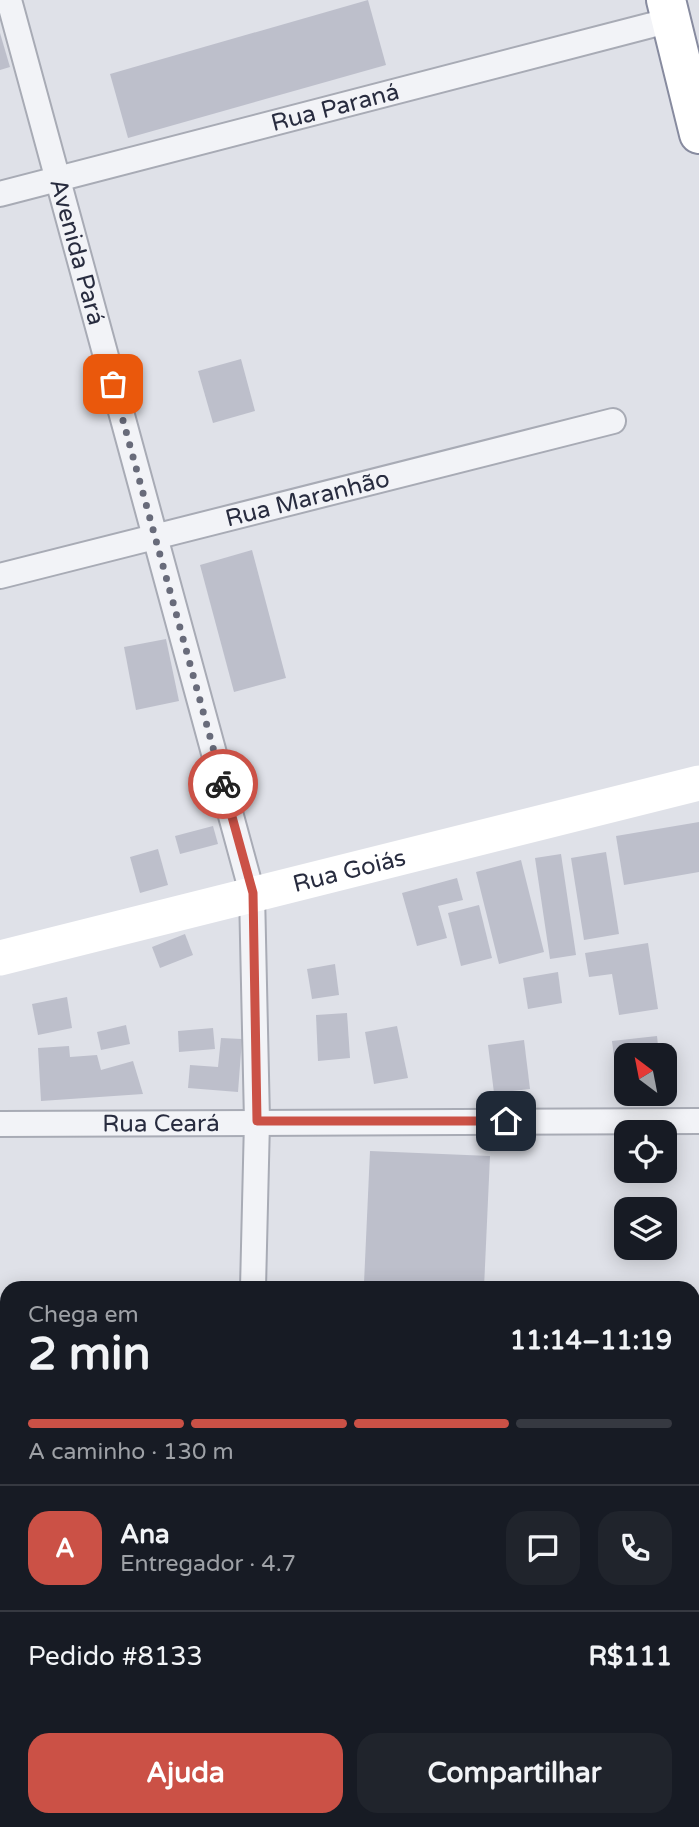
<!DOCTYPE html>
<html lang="pt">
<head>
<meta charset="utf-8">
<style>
  :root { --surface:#171b24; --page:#20242c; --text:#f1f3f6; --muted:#9ea1a6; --line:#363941; --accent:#cb5146 }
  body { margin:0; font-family:"Varela Round",sans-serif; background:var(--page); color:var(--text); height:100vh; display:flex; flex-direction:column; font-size:26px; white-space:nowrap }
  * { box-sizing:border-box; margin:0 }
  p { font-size:23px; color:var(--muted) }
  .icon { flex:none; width:38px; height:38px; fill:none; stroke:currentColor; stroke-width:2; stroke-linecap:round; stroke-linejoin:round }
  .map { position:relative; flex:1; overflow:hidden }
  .sheet { position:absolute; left:0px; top:1281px; width:700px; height:546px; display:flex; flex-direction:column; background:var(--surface); border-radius:21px 21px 0 0; box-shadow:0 4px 18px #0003 }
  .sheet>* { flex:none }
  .needle { width:46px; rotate:328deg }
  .buttons { position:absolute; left:614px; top:1043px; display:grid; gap:14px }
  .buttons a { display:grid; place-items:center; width:63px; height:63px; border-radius:14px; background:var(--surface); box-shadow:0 4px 18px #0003; font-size:35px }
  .pin { position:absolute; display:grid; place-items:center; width:60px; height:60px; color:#fff; margin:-30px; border-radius:14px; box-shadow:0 4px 10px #0006 }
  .courier { position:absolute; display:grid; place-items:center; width:70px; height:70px; margin:-35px; border:5px solid #cb5146; border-radius:50%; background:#fff; color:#222; box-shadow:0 2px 9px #0007 }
  .head em { font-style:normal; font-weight:700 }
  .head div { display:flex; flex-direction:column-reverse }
  .head { display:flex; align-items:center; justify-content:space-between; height:119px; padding:0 28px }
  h1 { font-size:46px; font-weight:700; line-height:52px }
  .bar { display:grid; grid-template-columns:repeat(4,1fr); gap:10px 7px; align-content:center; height:84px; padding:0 28px }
  .bar i { height:9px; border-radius:5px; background:var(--line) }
  .bar .current { background:var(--accent) }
  .bar p { grid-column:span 4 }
  .line { display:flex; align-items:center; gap:18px; padding:0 28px; border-top:2px solid var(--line) }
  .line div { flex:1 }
  .round { display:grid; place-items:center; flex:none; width:74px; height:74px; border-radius:21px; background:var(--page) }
  .button { display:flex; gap:14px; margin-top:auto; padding:14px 28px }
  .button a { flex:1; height:80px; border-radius:21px; background:var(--accent); color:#fff; font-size:28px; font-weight:700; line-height:80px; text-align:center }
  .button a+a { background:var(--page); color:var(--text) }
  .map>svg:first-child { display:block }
  .building { fill:#bdbfcb }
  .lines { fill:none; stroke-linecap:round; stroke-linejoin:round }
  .street-casing { stroke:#a8abb5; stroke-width:28 }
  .highway-casing { stroke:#878b9f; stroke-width:42 }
  .street { stroke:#f2f3f7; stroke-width:24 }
  .secondary { stroke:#fff; stroke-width:35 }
  .highway { stroke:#fff; stroke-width:38 }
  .done { stroke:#686b7a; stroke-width:7; stroke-dasharray:0 12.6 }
  .route { stroke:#cb5146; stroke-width:9 }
  .labels { text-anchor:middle; stroke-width:5; stroke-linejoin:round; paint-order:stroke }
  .street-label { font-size:24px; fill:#282c3f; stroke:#eff0f6 }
</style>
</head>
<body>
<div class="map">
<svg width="699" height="1827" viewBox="0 0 699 1827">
  <rect width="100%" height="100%" fill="#dfe1e8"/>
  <g class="building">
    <path d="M368 0 386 65 128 138 110 74Z"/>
    <path d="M0 33 10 67 0 70Z"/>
    <path d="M241 359 255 411 213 423 198 371Z"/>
    <path d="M252 550 286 678 234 692 200 565Z"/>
    <path d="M166 639 179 701 136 710 124 647Z"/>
    <path d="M699 822V872L624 885 616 836Z"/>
    <path d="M213 826 218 844 180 854 175 836Z"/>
    <path d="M158 849 168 885 140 893 130 857Z"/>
    <path d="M606 852 619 934 584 940 571 858Z"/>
    <path d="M561 854 576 955 550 959 535 858Z"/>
    <path d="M521 860 544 952 499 964 476 872Z"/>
    <path d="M457 878 463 900 438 906 447 938 417 946 402 893Z"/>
    <path d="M479 905 492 958 461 966 448 913Z"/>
    <path d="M185 934 193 955 160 968 152 947Z"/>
    <path d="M648 943 658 1009 619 1015 612 974 589 977 585 953Z"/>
    <path d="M335 964 339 995 312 999 307 969Z"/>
    <path d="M558 972 562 1003 528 1009 523 978Z"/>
    <path d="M67 997 72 1028 38 1035 32 1004Z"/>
    <path d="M347 1013 350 1058 318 1061 316 1015Z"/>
    <path d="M126 1025 130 1044 101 1050 97 1032Z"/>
    <path d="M397 1026 408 1078 374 1084 365 1032Z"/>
    <path d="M213 1028 215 1049 179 1052 178 1031Z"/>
    <path d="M657 1036 659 1055H626V1088L618 1089 612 1041Z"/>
    <path d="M221 1038 242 1039 238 1092 188 1088 190 1065 218 1067Z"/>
    <path d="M524 1040 530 1089 494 1093 488 1045Z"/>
    <path d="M69 1046 70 1057 97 1055 101 1070 133 1061 143 1094 41 1101 38 1048Z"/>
    <path d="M370 1151 490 1156 484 1288 364 1283Z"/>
    <path d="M7 1517V1585L2 1586 0 1519Z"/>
    <rect x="693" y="1725" width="6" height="96"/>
    <rect x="406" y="1820" width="35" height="7"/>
  </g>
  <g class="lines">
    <defs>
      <g id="street">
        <path id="s1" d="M9 0 252 893 257 1121 253 1288"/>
        <path id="s2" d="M0 194 671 20"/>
        <path id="s3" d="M0 576 613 421"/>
        <path id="s4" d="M0 1124 699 1121"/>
        <path d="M0 1492H7"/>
        <path d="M693 1495H699"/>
        <path d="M0 1755 7 1800"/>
        <path d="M9 1820 10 1827"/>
        <path d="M249 1820V1827"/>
      </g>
      <path id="highway" d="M666 0 699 134"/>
    </defs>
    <use href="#street" class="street-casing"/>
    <use href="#highway" class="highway-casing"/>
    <use href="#street" class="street"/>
    <path class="secondary" id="s5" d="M0 958 699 783"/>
    <use href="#highway" class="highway"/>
  </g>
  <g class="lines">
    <path class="done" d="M113 384 223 784"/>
    <path class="route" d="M223 784 253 893 257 1121H506"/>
  </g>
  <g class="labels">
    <g class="street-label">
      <text dy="8" stroke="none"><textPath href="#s2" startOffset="346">Rua Paraná</textPath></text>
      <text dy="8" stroke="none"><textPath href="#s1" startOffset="261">Avenida Pará</textPath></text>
      <text dy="8" stroke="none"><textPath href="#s3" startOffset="317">Rua Maranhão</textPath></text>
      <text dy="8" stroke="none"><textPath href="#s5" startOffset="360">Rua Goiás</textPath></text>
      <text dy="8" stroke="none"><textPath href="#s4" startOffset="161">Rua Ceará</textPath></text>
    </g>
  </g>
</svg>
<div class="buttons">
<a><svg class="needle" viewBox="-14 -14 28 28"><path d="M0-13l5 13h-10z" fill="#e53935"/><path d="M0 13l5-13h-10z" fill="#9ea1a6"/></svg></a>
<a><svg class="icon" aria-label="locate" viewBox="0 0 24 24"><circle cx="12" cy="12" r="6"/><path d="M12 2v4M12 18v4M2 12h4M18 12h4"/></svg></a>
<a><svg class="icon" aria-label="layers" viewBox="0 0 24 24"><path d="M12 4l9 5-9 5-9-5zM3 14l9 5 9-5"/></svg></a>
</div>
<div class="pin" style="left:113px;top:384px;background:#ea580c"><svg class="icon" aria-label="bag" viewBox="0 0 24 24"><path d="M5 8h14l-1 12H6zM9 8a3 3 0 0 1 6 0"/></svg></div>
<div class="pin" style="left:506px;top:1121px;background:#1f2937"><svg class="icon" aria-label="home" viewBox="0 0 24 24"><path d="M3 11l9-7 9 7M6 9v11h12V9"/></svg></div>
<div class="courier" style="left:223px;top:784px"><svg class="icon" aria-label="bike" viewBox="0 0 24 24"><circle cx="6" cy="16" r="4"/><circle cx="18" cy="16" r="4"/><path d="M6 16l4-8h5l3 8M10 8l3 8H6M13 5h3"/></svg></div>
<section class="sheet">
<div class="head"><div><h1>2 min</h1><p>Chega em</p></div><em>11:14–11:19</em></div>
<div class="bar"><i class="current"></i><i class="current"></i><i class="current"></i><i></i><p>A caminho · 130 m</p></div>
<div class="line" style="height:126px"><b class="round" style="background:var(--accent);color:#fff">A</b><div><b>Ana</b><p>Entregador · 4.7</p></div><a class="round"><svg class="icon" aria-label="chat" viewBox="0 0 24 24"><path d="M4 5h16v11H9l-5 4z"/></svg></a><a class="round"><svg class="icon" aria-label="phone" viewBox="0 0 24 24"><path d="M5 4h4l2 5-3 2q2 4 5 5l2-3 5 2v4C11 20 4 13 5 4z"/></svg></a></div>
<div class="line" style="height:91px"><div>Pedido #8133</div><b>R$111</b></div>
<div class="button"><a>Ajuda</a><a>Compartilhar</a></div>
</section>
</div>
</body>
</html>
